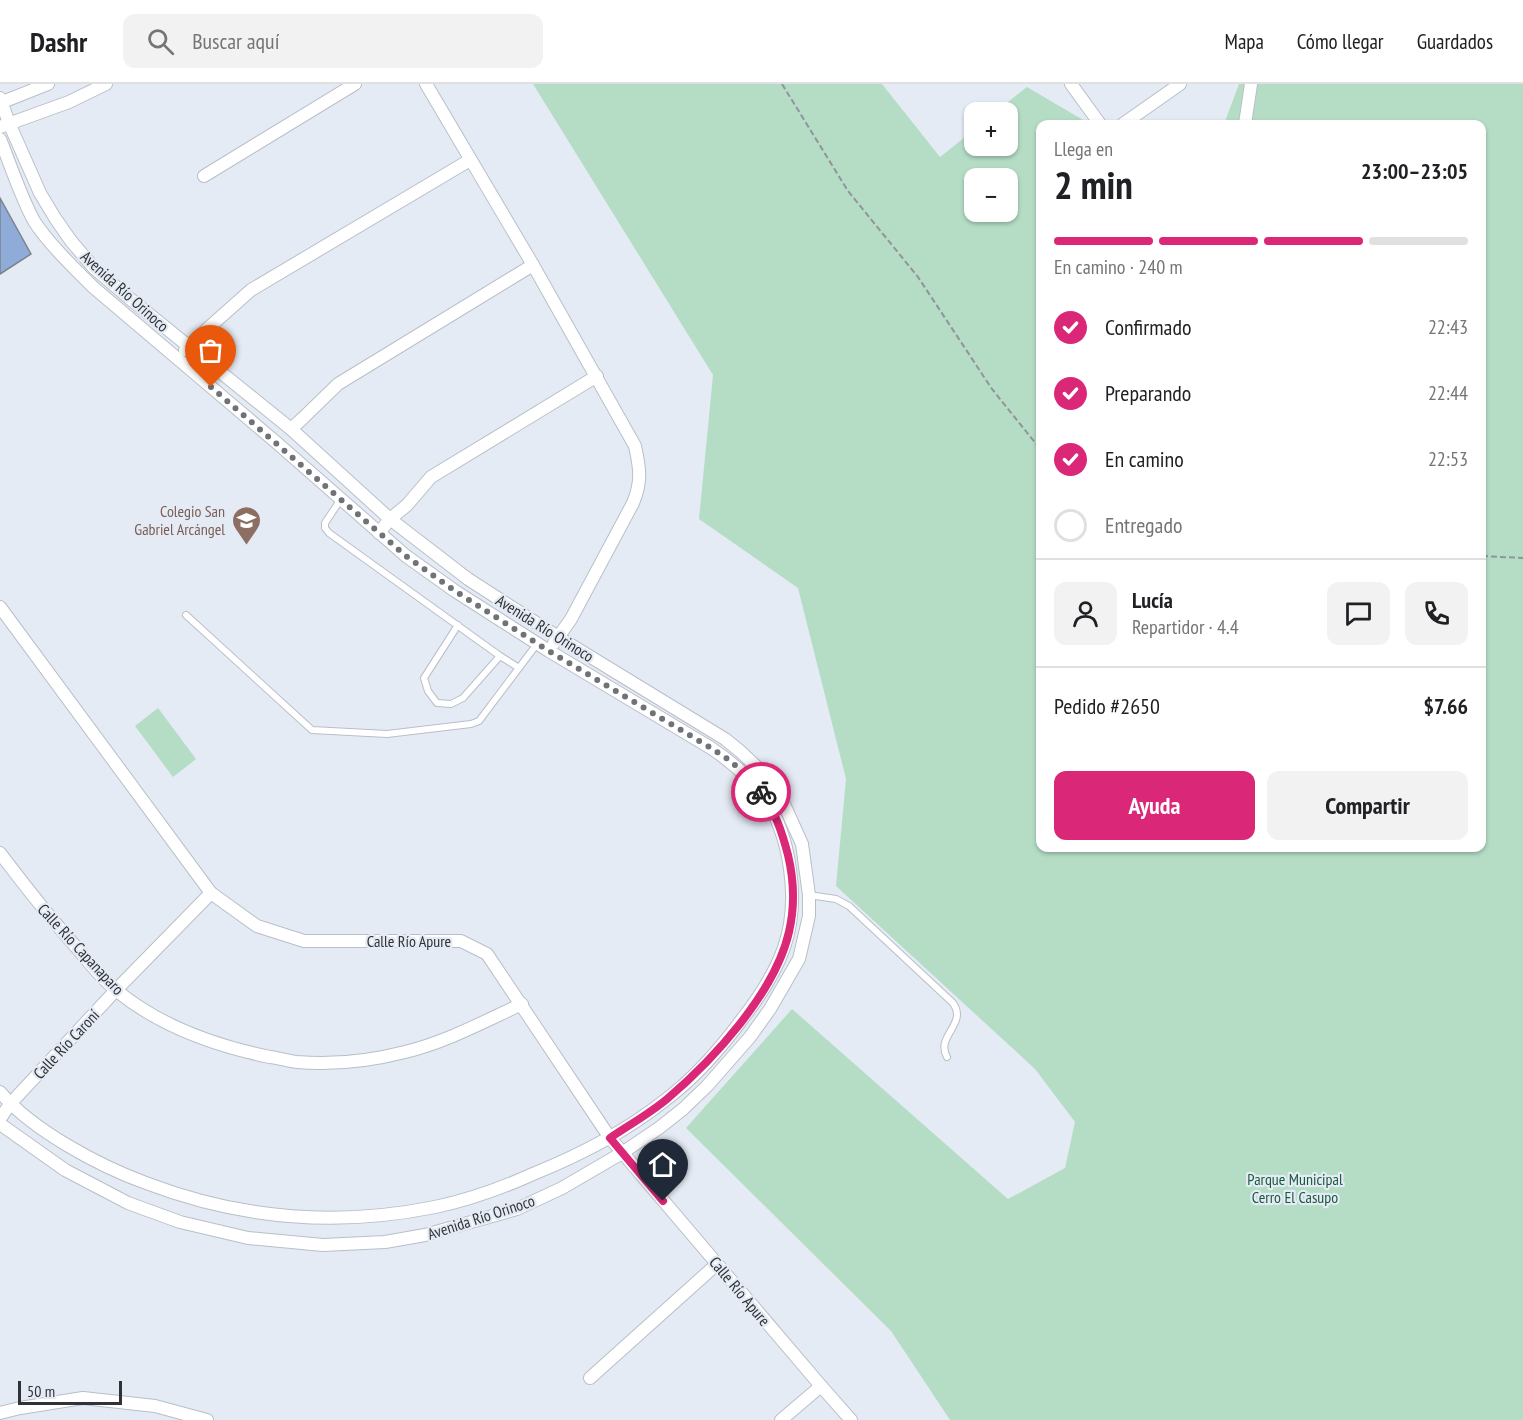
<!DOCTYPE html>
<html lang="es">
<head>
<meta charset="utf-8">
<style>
  :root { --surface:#fff; --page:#f2f2f2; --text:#202124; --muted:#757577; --line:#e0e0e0; --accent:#db2777 }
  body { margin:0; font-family:"PT Sans Narrow",sans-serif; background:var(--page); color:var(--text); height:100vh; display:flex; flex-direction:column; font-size:22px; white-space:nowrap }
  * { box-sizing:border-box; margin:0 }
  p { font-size:20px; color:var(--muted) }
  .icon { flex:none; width:33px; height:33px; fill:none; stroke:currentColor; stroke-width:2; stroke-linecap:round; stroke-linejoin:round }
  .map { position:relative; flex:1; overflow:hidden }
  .drawer { position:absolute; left:1036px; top:36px; width:450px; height:732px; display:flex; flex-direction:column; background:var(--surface); border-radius:12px; box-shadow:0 2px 4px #0004 }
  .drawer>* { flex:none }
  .buttons { position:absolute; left:964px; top:18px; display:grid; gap:12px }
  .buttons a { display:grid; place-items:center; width:54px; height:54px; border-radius:12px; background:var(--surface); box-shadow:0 2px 4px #0004; font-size:30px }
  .scale { position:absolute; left:18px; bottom:15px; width:104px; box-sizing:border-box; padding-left:6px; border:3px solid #303236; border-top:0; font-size:16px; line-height:21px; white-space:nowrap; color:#303236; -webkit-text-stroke:4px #e5ebf4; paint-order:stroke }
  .pin { position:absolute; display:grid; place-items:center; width:51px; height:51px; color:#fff; margin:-62px -26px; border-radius:50% 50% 50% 0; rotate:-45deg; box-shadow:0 0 6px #0007 }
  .pin .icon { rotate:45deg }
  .courier { position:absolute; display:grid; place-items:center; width:60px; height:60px; margin:-30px; border:4px solid #db2777; border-radius:50%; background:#fff; color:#222; box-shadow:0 2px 8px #0007 }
  .summary em { font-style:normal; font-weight:700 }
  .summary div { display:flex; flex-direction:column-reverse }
  .summary { display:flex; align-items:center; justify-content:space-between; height:102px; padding:0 18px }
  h1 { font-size:39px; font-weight:700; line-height:45px }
  .bar { display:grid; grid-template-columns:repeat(4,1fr); gap:9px 6px; align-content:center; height:72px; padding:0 18px }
  .bar i { height:8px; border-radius:4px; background:var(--line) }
  .bar .active { background:var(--accent) }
  .bar p { grid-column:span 4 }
  .line { display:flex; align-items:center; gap:15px; padding:0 18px; border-top:2px solid var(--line) }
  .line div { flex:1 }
  .round { display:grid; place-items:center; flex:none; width:63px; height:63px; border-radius:12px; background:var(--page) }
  ol { padding:0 18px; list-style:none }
  li { display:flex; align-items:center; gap:18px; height:66px }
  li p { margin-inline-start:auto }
  li .icon { padding:6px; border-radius:50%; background:var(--accent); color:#fff; stroke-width:4 }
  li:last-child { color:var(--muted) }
  li i { width:33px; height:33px; border:3px solid var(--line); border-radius:50% }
  .action { display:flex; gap:12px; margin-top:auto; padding:12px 18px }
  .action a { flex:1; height:69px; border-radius:12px; background:var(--accent); color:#fff; font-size:24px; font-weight:700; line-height:69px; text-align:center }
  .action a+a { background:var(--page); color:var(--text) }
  header { display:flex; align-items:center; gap:36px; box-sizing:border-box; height:84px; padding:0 30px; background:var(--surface); border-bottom:2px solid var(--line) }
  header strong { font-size:28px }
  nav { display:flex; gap:33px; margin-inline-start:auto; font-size:21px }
  .search { width:420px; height:54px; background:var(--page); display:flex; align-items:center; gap:15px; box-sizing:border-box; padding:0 21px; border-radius:12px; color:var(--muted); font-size:22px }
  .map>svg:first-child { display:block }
  .green { fill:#b5ddc6; fill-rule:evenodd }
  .building { fill:#8facd9; stroke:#7d828b; stroke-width:1.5 }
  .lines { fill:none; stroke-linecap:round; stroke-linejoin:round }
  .service-casing { stroke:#b9bfc8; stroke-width:8 }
  .minor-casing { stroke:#b9bfc8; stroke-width:14 }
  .path { stroke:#91959b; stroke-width:2; stroke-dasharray:6 3; stroke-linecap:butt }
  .service { stroke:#fff; stroke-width:6 }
  .minor { stroke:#fff; stroke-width:12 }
  .done { stroke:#6f7378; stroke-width:6; stroke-dasharray:0 10.8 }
  .route { stroke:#db2777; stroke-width:8 }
  .labels { text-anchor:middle; stroke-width:4.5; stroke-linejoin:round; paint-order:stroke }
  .street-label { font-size:16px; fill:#303236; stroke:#e5ebf4 }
  .education-label { font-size:16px; fill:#785e54; stroke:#e5ebf4; text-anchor:end }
  .park-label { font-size:16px; fill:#185a3d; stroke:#e5ebf4 }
</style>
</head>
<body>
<header>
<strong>Dashr</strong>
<div class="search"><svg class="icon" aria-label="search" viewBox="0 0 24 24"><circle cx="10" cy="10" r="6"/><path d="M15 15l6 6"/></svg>Buscar aquí</div>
<nav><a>Mapa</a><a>Cómo llegar</a><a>Guardados</a></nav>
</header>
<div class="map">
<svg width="1523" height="1336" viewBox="0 0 1523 1336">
  <rect width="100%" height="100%" fill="#e5ebf4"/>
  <g class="green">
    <path d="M533 0H882L940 73 975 45V62H1008V28H995L1027 3 1090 40H1041V764H1482V40H1224L1239 0H1523V1336H950L891 1247 686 1044 792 925 1008 1115 1065 1084 1075 1038 1035 985 836 802 846 695 798 504 699 435 713 291ZM975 94H1008V128H975Z"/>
    <path d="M158 624 196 675 173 693 135 642Z"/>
  </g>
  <path class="building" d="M0 114 31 170 0 190Z"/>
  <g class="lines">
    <defs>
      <g id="service">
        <path d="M341 415 325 439V444L329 449 500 572 519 584"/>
        <path d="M186 531 312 646 387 650 471 640 479 637 537 560"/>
        <path d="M458 541 424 594 428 607 437 619 451 620 463 614 500 572"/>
        <path d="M809 811 836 815 849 822 953 919C968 940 935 952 947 973"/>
      </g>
      <g id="minor">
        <path d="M426 0 533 181 635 362C640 385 642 397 633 419L571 535 554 559"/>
        <path d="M1071 0 1100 40"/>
        <path d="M0 14 9 39 40 109 55 134 71 157 94 184 129 214 291 345 390 435 468 495 558 553 725 655 741 668 763 689 783 718 802 760 809 811V832L799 875 770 925 750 953 707 1002 683 1025 659 1044 622 1069 562 1104 517 1125 425 1151 385 1158 323 1161 248 1154 180 1138 128 1119 65 1086 0 1040"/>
        <path d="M0 19 48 0"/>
        <path d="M1123 40 1180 0"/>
        <path d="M1245 40 1251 0"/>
        <path d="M0 43 69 18 106 0"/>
        <path d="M0 55C11 82 20 111 34 137 48 159 74 184 93 203L277 359 406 472 455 507 549 567 711 664C758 696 782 727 790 785 799 846 780 886 743 934 721 964 695 994 664 1017 625 1048 580 1071 533 1090 502 1104 469 1116 435 1123 336 1143 240 1135 146 1099 99 1082 32 1046 0 1008"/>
        <path d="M204 92 355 0"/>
        <path d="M185 266 206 246 251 206 470 76"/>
        <path d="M291 345 303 334 338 300 533 181"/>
        <path d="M379 449 390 435 407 421 431 393 597 292"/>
        <path d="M0 523 211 809 257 842 304 857H461L487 870 610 1054 821 1302 851 1336"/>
        <path d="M0 769C25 802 50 834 77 864 89 879 102 895 117 907 160 942 216 962 270 973 279 974 288 977 297 978 332 981 370 977 405 968 446 958 483 938 522 920"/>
        <path d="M0 1035 10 1020 116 906 211 809"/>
        <path d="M590 1294 717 1180"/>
        <path d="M0 1329 20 1324 83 1314 155 1322 207 1336"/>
        <path d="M781 1336 821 1302"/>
      </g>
    </defs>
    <use href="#service" class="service-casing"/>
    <use href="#minor" class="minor-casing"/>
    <g class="path">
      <path d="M782 0 848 107 918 193 992 305 1041 366"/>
      <path d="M1482 472 1523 474"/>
    </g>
    <use href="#service" class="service"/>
    <use href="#minor" class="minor"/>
  </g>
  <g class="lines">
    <path class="done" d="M211 303 406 472 455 507 549 567 711 664 732 678 761 708"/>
    <path class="route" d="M663 1117 610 1054C629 1041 649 1030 667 1015 713 976 775 909 789 848 795 822 794 796 788 771 782 748 775 727 761 708"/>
  </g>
  <defs>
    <symbol id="school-pin" viewBox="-11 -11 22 30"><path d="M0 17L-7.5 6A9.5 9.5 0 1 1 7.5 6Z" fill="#8d6e63" stroke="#e5ebf4"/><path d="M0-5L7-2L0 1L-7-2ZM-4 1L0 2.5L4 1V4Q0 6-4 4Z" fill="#fff"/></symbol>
  </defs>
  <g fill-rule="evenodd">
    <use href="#school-pin" x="230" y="420" width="33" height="45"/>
  </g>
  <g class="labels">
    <g class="street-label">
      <text transform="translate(125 207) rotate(42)" y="6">Avenida Río Orinoco</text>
      <text transform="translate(545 544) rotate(32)" y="6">Avenida Río Orinoco</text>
      <text x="409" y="863">Calle Río Apure</text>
      <text transform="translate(81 865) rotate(47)" y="6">Calle Río Capanaparo</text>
      <text transform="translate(66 960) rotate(-47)" y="6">Calle Río Caroní</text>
      <text transform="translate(481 1133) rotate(-18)" y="6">Avenida Río Orinoco</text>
      <text transform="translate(740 1207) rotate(50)" y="6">Calle Río Apure</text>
    </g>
    <g class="education-label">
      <text x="225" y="433">Colegio San<tspan x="225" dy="18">Gabriel Arcángel</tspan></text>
    </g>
    <g class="park-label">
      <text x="1295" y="1101">Parque Municipal<tspan x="1295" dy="18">Cerro El Casupo</tspan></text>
    </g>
  </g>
</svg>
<div class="buttons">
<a>+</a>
<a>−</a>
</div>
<div class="scale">50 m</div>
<div class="pin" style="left:211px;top:303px;background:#ea580c"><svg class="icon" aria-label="bag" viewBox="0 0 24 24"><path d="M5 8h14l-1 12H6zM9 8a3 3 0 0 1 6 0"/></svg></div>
<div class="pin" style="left:663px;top:1117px;background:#1f2937"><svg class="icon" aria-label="home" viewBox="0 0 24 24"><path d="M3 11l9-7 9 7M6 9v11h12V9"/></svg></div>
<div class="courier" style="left:761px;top:708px"><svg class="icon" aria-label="bike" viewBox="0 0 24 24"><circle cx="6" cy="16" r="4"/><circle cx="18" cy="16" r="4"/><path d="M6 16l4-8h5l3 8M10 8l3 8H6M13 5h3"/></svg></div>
<section class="drawer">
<div class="summary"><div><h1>2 min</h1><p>Llega en</p></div><em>23:00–23:05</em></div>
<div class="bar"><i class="active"></i><i class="active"></i><i class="active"></i><i></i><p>En camino · 240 m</p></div>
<ol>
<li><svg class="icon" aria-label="check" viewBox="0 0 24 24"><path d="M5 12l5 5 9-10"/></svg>Confirmado<p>22:43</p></li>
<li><svg class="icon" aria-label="check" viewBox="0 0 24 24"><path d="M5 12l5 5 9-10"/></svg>Preparando<p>22:44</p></li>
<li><svg class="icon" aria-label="check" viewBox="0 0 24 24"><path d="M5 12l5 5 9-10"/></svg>En camino<p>22:53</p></li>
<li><i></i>Entregado</li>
</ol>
<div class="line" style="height:108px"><a class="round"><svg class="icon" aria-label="person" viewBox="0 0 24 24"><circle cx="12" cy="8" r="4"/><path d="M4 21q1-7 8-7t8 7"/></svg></a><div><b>Lucía</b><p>Repartidor · 4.4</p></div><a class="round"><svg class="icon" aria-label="chat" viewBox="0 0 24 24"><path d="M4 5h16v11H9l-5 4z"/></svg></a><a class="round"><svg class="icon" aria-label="phone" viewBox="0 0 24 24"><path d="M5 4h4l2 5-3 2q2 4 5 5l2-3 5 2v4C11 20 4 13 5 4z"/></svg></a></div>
<div class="line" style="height:78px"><div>Pedido #2650</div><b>$7.66</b></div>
<div class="action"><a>Ayuda</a><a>Compartir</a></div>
</section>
</div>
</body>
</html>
